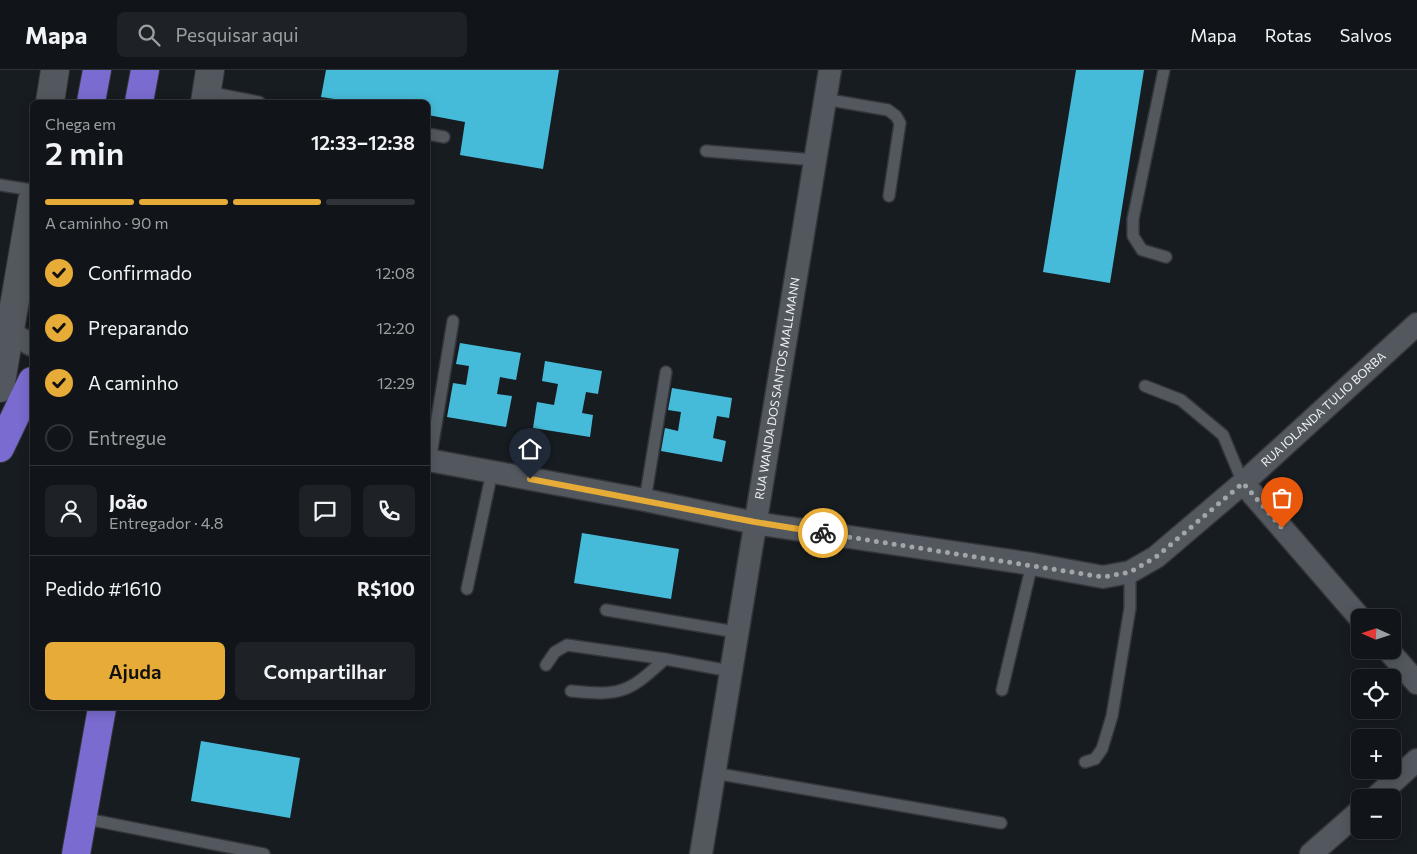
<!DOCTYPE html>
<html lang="pt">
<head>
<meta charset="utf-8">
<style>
  :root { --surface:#111519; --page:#1e2226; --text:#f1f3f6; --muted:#9c9fa2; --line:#303438; --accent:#e7ac37 }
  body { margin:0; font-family:Commissioner,sans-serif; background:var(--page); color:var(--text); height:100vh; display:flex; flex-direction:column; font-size:19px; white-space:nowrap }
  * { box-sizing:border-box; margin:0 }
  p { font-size:16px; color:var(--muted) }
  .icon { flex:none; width:28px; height:28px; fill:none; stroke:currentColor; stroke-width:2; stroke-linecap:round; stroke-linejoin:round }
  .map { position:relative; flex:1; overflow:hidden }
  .details { position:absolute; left:30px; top:30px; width:400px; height:610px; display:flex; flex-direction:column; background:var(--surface); border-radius:8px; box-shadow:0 2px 12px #0003,0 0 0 1px var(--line) }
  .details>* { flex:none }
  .needle { width:32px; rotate:273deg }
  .buttons { position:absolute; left:1351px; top:539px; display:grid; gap:10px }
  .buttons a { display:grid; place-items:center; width:50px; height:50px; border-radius:8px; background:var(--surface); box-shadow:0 2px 12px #0003,0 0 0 1px var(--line); font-size:25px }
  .pin { position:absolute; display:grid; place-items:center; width:42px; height:42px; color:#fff; margin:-51px -21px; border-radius:50% 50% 50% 0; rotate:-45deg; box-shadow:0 0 5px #0007 }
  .pin .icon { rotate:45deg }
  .courier { position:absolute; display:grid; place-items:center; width:50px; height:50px; margin:-25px; border:4px solid #e7ac37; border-radius:50%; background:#fff; color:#222; box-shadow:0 1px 6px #0007 }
  .head em { font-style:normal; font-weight:600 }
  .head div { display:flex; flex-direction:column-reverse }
  .head { display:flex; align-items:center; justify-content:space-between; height:85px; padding:0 15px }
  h1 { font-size:32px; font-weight:600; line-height:38px }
  .bar { display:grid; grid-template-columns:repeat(4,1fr); gap:8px 5px; align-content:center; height:60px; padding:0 15px }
  .bar i { height:6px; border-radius:4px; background:var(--line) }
  .bar .on { background:var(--accent) }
  .bar p { grid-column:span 4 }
  .line { display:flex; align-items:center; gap:12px; padding:0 15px; border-top:1px solid var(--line) }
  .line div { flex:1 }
  .round { display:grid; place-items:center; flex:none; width:52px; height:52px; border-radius:8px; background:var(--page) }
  ol { padding:0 15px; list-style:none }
  li { display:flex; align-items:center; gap:15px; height:55px }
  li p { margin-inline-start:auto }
  li .icon { padding:5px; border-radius:50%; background:var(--accent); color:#111; stroke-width:4 }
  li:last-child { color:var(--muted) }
  li i { width:28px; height:28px; border:2px solid var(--line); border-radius:50% }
  .action { display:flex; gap:10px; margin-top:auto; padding:10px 15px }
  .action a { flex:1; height:58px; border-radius:8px; background:var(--accent); color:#111; font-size:20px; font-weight:600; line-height:58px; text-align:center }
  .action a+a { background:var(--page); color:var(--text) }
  header { display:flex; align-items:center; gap:30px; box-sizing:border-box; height:70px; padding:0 25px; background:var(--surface); border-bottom:1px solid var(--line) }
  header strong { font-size:24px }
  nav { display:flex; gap:28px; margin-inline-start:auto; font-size:18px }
  .search { width:350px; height:45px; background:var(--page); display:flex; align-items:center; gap:12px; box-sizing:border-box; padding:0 18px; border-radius:8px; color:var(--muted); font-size:19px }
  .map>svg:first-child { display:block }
  .building { fill:#46bbd9 }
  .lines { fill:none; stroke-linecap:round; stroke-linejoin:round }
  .service-casing { stroke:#33353a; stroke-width:14 }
  .minor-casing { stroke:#33353a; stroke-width:25 }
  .tertiary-casing { stroke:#33353a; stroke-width:30 }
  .trunk-casing { stroke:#33353a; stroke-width:30 }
  .service { stroke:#52585e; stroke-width:11 }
  .minor { stroke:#52585e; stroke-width:22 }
  .tertiary { stroke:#52585e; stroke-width:28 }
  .trunk { stroke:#796bcf; stroke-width:28 }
  .done { stroke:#a2a6aa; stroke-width:5; stroke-dasharray:0 9 }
  .route { stroke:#e7ac37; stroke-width:6 }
  .labels { text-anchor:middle; stroke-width:5; stroke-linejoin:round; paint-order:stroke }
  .street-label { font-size:12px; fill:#edf0f4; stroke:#171c21 }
</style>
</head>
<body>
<header>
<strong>Mapa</strong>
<div class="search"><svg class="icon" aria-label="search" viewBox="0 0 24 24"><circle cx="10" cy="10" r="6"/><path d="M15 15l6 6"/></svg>Pesquisar aqui</div>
<nav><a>Mapa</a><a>Rotas</a><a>Salvos</a></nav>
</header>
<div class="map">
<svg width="1417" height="784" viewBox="0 0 1417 784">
  <rect width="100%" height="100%" fill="#171c21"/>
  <g class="building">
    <path d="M326 0H559L543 99 460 85 465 52 428 45V32H355L321 27Z"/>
    <path d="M1076 0H1144L1110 213 1043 202Z"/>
    <path d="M460 273 521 283 516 310 500 307 497 324 512 326 506 357 447 347 453 313 466 315 469 296 456 294Z"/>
    <path d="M545 291 602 301 598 324 586 322 582 343 593 345 590 367 533 358 537 332 554 335 558 314 542 311Z"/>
    <path d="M672 318 732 328 729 348 717 346 713 368 726 371 722 392 661 381 665 358 678 361 681 342 668 340Z"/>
    <path d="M582 463 679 479 671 529 574 513Z"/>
    <path d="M201 671 300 688 290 748 191 731Z"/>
  </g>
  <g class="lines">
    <defs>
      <g id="service">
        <path d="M1164 0 1133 149V166L1142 180 1166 187"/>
        <path d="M207 22 259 32"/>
        <path d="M824 29 888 40 896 46 900 53 889 126"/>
        <path d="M428 64 444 67"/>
        <path d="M706 81 815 90"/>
        <path d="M0 115 32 120"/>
        <path d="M1145 316 1181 330 1223 365 1243 413"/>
        <path d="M430 391 453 251"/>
        <path d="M645 430 666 302"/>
        <path d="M467 519 492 402"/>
        <path d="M606 540 736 562"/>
        <path d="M546 595 555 582 567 575 665 589 730 601"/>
        <path d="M1002 620 1032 494"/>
        <path d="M571 621C621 626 628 623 665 589"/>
        <path d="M1085 692 1095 689 1102 679 1112 646 1130 538V502"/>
        <path d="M714 703 1001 753"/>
        <path d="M82 748 264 784"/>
      </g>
      <g id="minor">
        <path d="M0 261 9 262 32 275"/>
        <path id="s1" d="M428 390 645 430 755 453 1032 494 1103 507 1130 502 1156 487 1243 413 1417 254"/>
        <path d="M1243 413 1360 548"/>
        <path d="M1388 580 1417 613"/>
        <path d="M1375 728 1417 690"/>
        <path id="s2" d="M701 784 830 0"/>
        <path d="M1311 784 1360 741"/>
      </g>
      <g id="tertiary">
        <path d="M50 32 55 0"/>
        <path d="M205 32 210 0"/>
        <path d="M0 318 32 131"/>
      </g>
      <g id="trunk">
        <path d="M91 32 97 0"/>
        <path d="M139 32 145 0"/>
        <path d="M0 378 32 311"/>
        <path d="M76 784 102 638"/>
      </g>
    </defs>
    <use href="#service" class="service-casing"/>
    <use href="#minor" class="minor-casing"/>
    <use href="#tertiary" class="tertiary-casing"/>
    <use href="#trunk" class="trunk-casing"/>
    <use href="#service" class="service"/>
    <use href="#minor" class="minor"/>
    <use href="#tertiary" class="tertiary"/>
    <use href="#trunk" class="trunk"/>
  </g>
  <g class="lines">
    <path class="done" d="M823 463 1103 507 1130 502 1156 487 1243 413 1282 458"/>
    <path class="route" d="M530 409 755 452 823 463"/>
  </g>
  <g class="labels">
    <g class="street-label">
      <text dy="4" stroke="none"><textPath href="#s2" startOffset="472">RUA WANDA DOS SANTOS MALLMANN</textPath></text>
      <text dy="4" stroke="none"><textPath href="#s1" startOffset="966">RUA IOLANDA TULIO BORBA</textPath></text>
    </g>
  </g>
</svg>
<div class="buttons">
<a><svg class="needle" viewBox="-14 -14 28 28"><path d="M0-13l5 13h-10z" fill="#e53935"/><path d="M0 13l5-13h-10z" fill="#9c9fa2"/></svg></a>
<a><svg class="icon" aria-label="locate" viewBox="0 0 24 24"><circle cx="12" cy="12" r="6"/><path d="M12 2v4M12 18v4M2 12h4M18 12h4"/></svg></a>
<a>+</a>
<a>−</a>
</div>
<div class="pin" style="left:1282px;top:458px;background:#ea580c"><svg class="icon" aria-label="bag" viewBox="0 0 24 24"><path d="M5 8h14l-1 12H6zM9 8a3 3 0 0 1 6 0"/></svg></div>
<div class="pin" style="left:530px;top:409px;background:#1f2937"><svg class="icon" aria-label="home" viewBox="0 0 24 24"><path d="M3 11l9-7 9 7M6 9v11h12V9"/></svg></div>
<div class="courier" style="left:823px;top:463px"><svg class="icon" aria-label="bike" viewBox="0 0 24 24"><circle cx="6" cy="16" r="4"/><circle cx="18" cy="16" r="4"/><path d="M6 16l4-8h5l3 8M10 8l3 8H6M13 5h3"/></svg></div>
<section class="details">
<div class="head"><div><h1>2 min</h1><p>Chega em</p></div><em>12:33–12:38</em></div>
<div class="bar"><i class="on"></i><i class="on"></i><i class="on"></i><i></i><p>A caminho · 90 m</p></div>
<ol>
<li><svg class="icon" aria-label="check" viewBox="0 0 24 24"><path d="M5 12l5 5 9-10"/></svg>Confirmado<p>12:08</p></li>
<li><svg class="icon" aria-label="check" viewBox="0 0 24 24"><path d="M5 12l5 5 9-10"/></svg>Preparando<p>12:20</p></li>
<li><svg class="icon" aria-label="check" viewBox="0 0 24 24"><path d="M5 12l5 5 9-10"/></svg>A caminho<p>12:29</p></li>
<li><i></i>Entregue</li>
</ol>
<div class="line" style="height:90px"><a class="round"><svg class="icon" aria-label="person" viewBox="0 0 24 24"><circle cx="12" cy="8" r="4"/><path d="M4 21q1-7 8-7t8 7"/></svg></a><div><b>João</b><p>Entregador · 4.8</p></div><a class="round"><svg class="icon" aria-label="chat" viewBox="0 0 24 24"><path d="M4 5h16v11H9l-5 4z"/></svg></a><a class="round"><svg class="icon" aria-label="phone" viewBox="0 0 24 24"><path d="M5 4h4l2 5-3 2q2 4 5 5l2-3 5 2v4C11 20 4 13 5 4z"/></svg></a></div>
<div class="line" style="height:65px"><div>Pedido #1610</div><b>R$100</b></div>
<div class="action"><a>Ajuda</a><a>Compartilhar</a></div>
</section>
</div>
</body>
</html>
